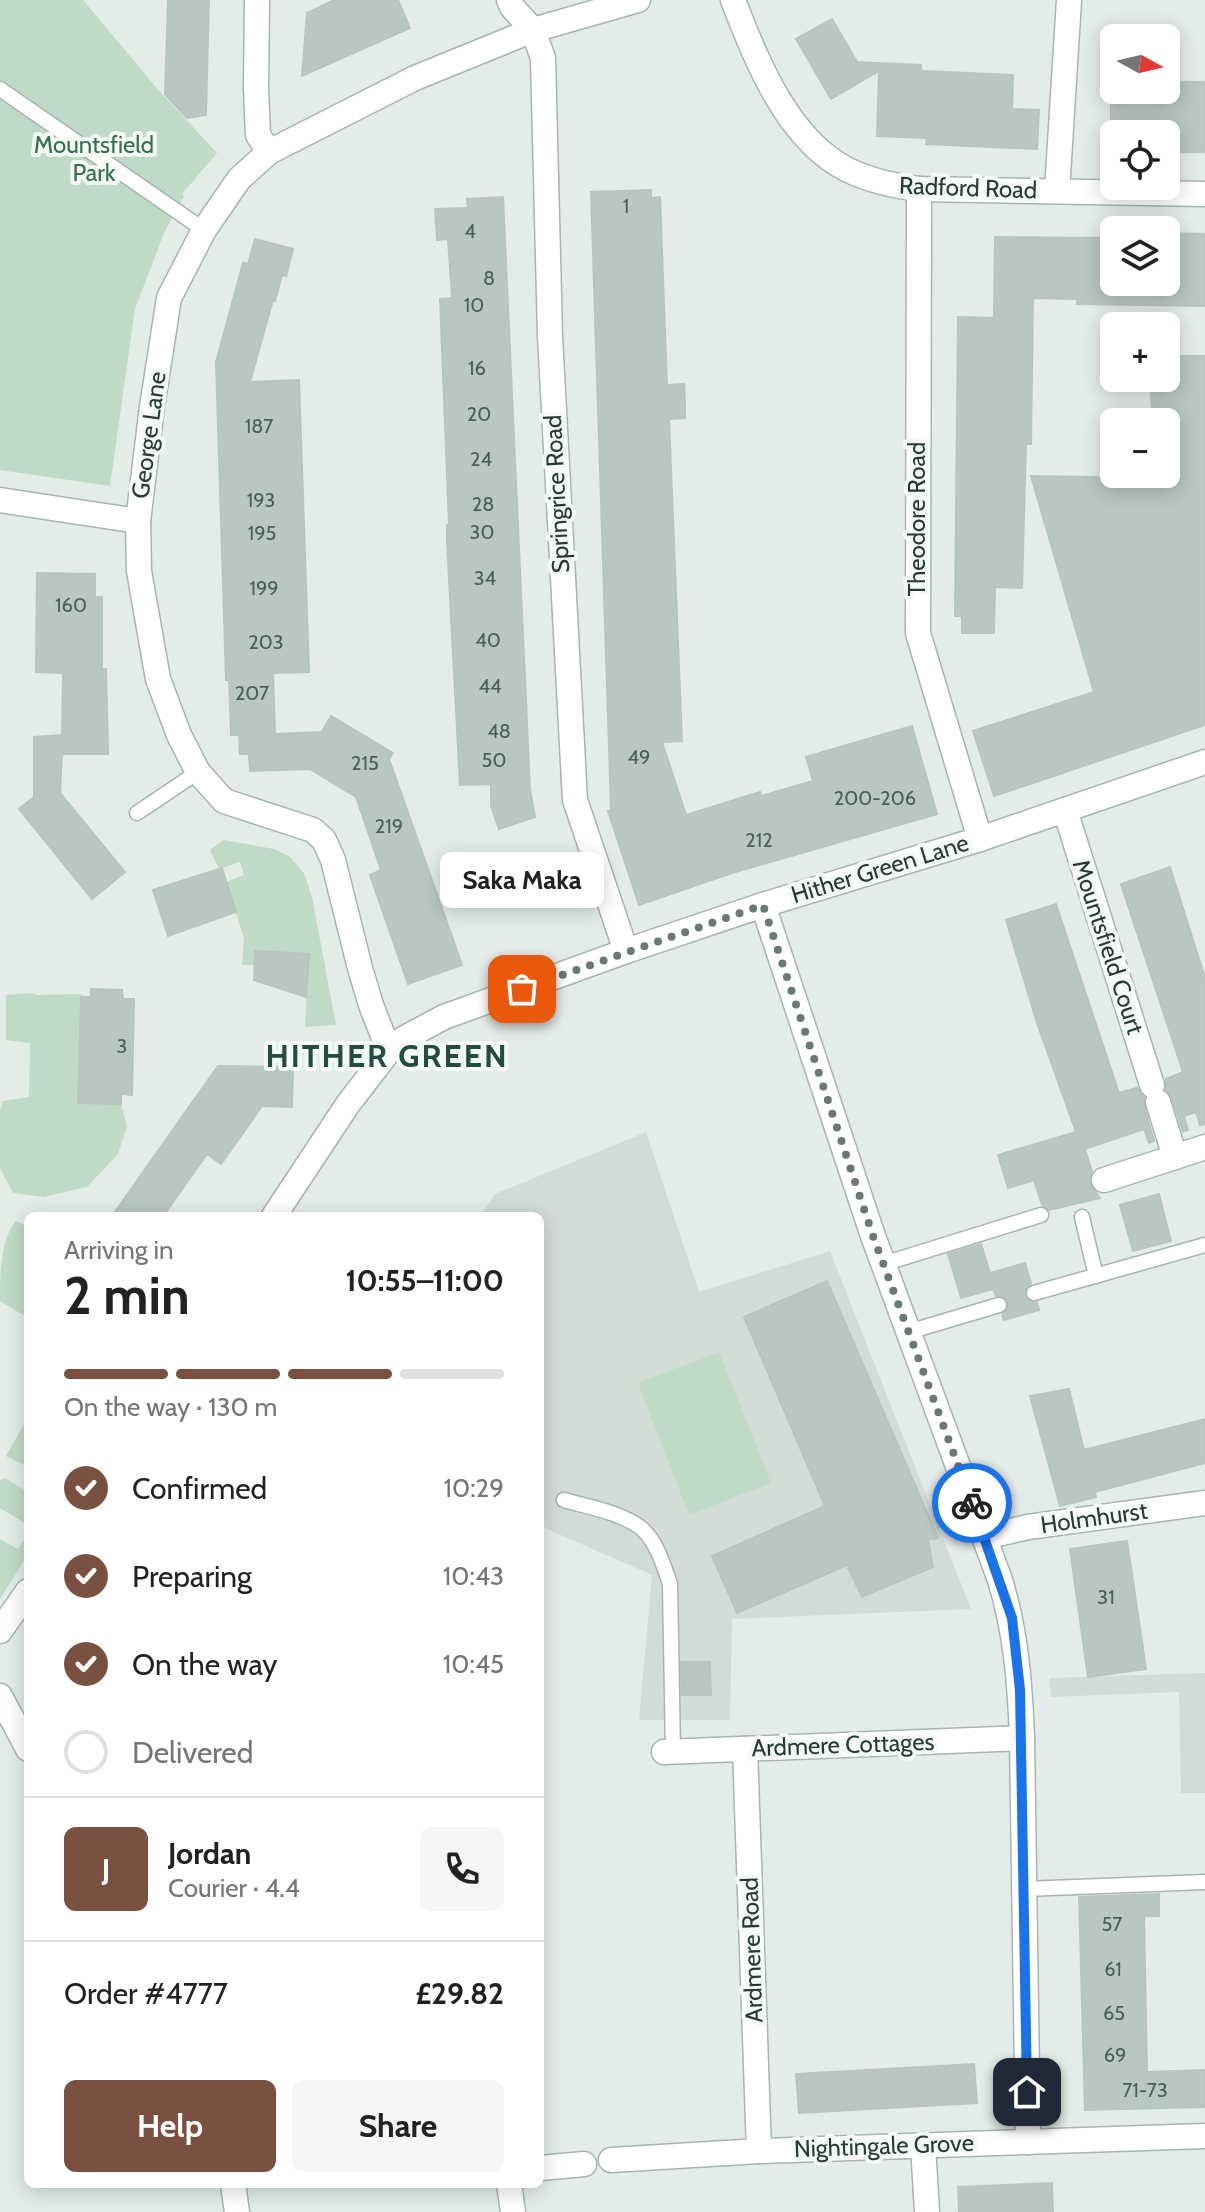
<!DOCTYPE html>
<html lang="en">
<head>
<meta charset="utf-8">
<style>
  :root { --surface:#fff; --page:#f6f6f6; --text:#222; --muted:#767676; --line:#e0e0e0; --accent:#7a5041 }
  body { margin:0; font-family:Cabin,sans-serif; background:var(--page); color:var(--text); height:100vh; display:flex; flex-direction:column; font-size:30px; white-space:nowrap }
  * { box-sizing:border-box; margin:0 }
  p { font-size:26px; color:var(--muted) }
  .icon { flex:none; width:44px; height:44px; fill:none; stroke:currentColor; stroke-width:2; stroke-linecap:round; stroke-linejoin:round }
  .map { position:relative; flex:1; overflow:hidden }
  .details { position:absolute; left:24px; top:1212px; width:520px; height:976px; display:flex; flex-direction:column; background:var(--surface); border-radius:12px; box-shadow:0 4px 20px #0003 }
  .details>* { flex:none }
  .needle { width:52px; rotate:98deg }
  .tools { position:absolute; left:1100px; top:24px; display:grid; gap:16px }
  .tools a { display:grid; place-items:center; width:80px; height:80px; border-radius:12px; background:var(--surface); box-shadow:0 4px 20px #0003; font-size:40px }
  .pin { position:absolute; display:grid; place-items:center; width:68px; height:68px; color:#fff; margin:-34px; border-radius:16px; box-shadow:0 4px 12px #0006 }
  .courier { position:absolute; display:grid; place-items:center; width:80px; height:80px; margin:-40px; border:6px solid #1a73e8; border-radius:50%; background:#fff; color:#222; box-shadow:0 2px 10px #0007 }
  .bubble { position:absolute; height:56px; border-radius:12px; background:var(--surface); box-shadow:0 4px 20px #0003; font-size:26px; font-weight:700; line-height:56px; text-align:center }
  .headline em { font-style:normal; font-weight:700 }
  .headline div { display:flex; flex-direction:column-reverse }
  .headline { display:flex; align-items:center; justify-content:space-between; height:136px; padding:0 40px }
  h1 { font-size:52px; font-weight:700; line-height:60px }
  .bar { display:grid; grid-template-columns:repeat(4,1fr); gap:12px 8px; align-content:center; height:96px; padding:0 40px }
  .bar i { height:10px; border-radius:6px; background:var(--line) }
  .bar .current { background:var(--accent) }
  .bar p { grid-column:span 4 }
  .line { display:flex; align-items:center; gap:20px; padding:0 40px; border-top:2px solid var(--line) }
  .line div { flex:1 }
  .round { display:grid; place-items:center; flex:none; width:84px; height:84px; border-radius:12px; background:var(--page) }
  ol { padding:0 40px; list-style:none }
  li { display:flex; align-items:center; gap:24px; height:88px }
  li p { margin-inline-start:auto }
  li .icon { padding:8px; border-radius:50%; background:var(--accent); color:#fff; stroke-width:4 }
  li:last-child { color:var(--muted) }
  li i { width:44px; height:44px; border:4px solid var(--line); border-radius:50% }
  .button { display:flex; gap:16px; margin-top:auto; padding:16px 40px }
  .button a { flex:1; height:92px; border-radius:12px; background:var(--accent); color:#fff; font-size:32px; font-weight:700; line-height:92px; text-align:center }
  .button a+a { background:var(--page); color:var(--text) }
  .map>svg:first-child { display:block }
  .built { fill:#d2dcd7 }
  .green { fill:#bfdbc7 }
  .building { fill:#b9c7c2; stroke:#b7c5bf; stroke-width:2 }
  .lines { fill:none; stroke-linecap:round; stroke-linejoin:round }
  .service-casing { stroke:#a7b4af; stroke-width:17 }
  .minor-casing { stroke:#a7b4af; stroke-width:27 }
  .tertiary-casing { stroke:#a7b4af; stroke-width:27 }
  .service { stroke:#fff; stroke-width:14 }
  .minor { stroke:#fff; stroke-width:24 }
  .tertiary { stroke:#fff; stroke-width:24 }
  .done { stroke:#687a74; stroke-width:8; stroke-dasharray:0 14.4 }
  .route { stroke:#1a73e8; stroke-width:10 }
  .labels { text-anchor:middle; stroke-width:8; stroke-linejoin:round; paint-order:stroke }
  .number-label { font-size:20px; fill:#4a5f59 }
  .park-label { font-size:24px; fill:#32704b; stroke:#f4f9f6 }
  .street-label { font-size:24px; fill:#253c36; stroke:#f4f9f6 }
  .district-label { font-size:32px; font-weight:bold; letter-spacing:2px; fill:#224d43; stroke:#f4f9f6 }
</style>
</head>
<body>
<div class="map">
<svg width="1205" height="2212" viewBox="0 0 1205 2212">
  <rect width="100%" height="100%" fill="#e4ece8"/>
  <g class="built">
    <path d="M646 1132 699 1292 830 1251 971 1609 732 1619 730 1720H639L652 1575 540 1526V1216H480L495 1194Z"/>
    <path d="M1205 1673V1793H1181L1179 1692 1051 1697 1049 1678Z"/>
  </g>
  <g class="green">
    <path d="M0 0H83L155 86 217 153 182 194 184 196 164 233 135 309 110 486 0 470Z"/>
    <path d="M224 840 274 849 290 857 304 873 312 897 336 1025 305 1027 309 954 256 951 255 965H242L244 938 226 882 244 875 240 862 219 869 210 850Z"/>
    <path d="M31 993 37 995 81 994 78 1102 121 1104 127 1126 118 1154 87 1187 44 1197 13 1193 0 1168V1111L3 1101 29 1097 30 1043 6 1040V995Z"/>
    <path d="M16 1221 28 1226V1318L0 1301C0 1274 0 1240 16 1221Z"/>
    <path d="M719 1352 771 1483 689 1515 638 1383Z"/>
    <path d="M28 1417V1467L6 1456Z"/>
    <path d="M5 1478 28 1492V1525L0 1508V1480Z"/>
    <path d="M28 1534V1554L0 1599V1539L18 1549Z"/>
  </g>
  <g class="building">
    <path d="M168 0H209L206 115 187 118 165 94Z"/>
    <path d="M334 0H398L410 28 302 76 307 13Z"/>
    <path d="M832 19 857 62 921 65V71L1013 75 1012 109 1039 110 1037 149 926 144 927 138 877 136 879 71 831 99 796 39Z"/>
    <path d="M1166 82H1205V152H1166V134H1111V90H1166Z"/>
    <path d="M651 190V198L660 197 667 385 684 384 685 402V418L669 419 682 741 662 742 686 815 760 792 761 796 813 781 806 757 912 726 937 814 732 873 639 905 608 811 611 810 591 192Z"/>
    <path d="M503 197 530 789 535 817 499 829 491 806V784L460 785 447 542V525H449L440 299 452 298 448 239 437 240 435 209 468 208 467 199Z"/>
    <path d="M1166 233 1205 234V306L1077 304V299L1033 298 1031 444H1026L1022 588 995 587 994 633H962V616H955L958 317 994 318 995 237 1114 238V282H1166Z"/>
    <path d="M255 239 293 249 286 276 282 275 275 301 273 300 250 382 299 380 309 672 273 673 275 734 322 732 331 716 393 753 389 759 462 965 408 984 370 875 381 870 356 797 310 769 250 771 249 754H240L239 735H231L229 680H226L216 362 243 263 248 264Z"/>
    <path d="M1180 356H1205V725L994 796 973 731 1094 692 1031 476 1155 478V474H1166V422H1153L1150 378H1166V367H1181Z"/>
    <path d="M37 573 95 574V597H102V669H106L108 754H62L60 793 125 872 92 899 19 809 34 797V737L62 735 63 673 36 672Z"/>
    <path d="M1170 867 1205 978V1124L1200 1125 1196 1112 1184 1116 1188 1130 1183 1132 1172 1098 1166 1090V1079L1183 1072 1121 884Z"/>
    <path d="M222 868 236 912 168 936 153 890Z"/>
    <path d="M1056 904 1119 1093 1137 1088 1144 1097V1106L1154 1141 1149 1143 1144 1129 1085 1149 1092 1172 1090 1184 1100 1198 1049 1210 1042 1205 1034 1180 1008 1188 998 1155 1076 1132 1037 1023 1006 920Z"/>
    <path d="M255 951 309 954 306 997 254 980Z"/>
    <path d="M91 989 122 990 123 999H134L132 1095 121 1094V1104L78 1103 81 997H91Z"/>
    <path d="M218 1066 293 1067 292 1107 262 1106 221 1164 207 1154 163 1216H112Z"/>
    <path d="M1159 1194 1171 1241 1133 1251 1120 1205Z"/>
    <path d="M981 1244 990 1273 1025 1263 1031 1283 1025 1290V1296L1031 1302 1037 1303 1039 1310 1004 1320 1002 1315 1008 1308V1301L1002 1296H996L993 1289 961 1298 948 1254Z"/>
    <path d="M827 1281 938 1538 928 1540 933 1567 862 1597 847 1565 737 1613 712 1556 825 1506 744 1317Z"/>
    <path d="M1069 1389 1084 1450 1205 1419V1463L1095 1492 1096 1497 1060 1506 1030 1396Z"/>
    <path d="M1127 1541 1146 1669 1088 1677 1070 1549Z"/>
    <path d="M681 1662H710L711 1695H682Z"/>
    <path d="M1159 1894V1916H1144L1147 2072 1205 2070V2107L1085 2110 1079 1897Z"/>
    <path d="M974 2064 977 2103 799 2113 796 2074Z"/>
    <path d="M1052 2183 1053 2212H959L958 2187Z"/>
  </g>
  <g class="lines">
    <defs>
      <g id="service">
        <path d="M0 89 204 230"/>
        <path d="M137 813 198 772"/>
        <path d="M1082 1217 1096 1276"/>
        <path d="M883 1264 1041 1215"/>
        <path d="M1034 1293 1205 1245"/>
        <path d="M908 1332 999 1305"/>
        <path d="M564 1500C588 1507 620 1512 641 1528 656 1540 664 1566 670 1584L673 1752"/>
        <path d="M1024 1889 1205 1882"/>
      </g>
      <g id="minor">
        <path d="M257 0 256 88 258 135 269 152"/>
        <path d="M509 0 512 7 533 30 543 58 550 336 575 800 626 951"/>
        <path d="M733 0C756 59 787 140 848 170 871 181 894 186 919 189L1205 194"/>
        <path d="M919 189 918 633 980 839"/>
        <path d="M1057 191 1069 0"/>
        <path d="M0 500 138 521"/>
        <path d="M1065 810 1152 1085"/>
        <path d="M763 905 873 1236 1000 1580C1016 1632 1020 1684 1022 1738L1028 2142"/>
        <path d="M389 1051 371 1005 360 968 333 860 324 840 313 830 224 801 198 772 179 735 158 679 139 571 138 521 152 407 169 298 204 230 239 179 269 152 415 78 533 30 638 0"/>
        <path d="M1158 1102 1175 1157 1205 1147"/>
        <path d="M1104 1180 1175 1157"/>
        <path d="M985 1537 1028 1527 1205 1503"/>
        <path d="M0 1696 28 1749"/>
        <path d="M745 1749 759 2151"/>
        <path d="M664 1752 1022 1738"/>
        <path d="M923 2145 927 2212"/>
        <path d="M611 2160 759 2151 1205 2136"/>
        <path d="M540 2168 584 2164"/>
        <path d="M233 2184 237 2212"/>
        <path d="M509 2184 513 2212"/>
      </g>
      <g id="tertiary">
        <path d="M274 1216 348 1104 389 1051 403 1039 444 1017 626 951 763 905 980 839 1205 762"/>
        <path d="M0 1631 28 1591"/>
      </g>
    </defs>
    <use href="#service" class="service-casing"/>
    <use href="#minor" class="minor-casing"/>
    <use href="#tertiary" class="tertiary-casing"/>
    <use href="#service" class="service"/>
    <use href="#minor" class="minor"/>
    <use href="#tertiary" class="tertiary"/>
  </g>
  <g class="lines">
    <path class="done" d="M522 989 763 905 873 1236 972 1503"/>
    <path class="route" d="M972 1503 1012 1618 1020 1690 1027 2092"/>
  </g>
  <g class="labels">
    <g class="number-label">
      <text x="626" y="213">1</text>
      <text x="470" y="238">4</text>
      <text x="489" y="285">8</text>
      <text x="474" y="312">10</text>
      <text x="477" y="375">16</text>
      <text x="479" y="421">20</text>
      <text x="259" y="433">187</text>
      <text x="481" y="466">24</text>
      <text x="261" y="507">193</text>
      <text x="483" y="511">28</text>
      <text x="482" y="539">30</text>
      <text x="262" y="540">195</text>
      <text x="485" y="585">34</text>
      <text x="264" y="595">199</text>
      <text x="71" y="612">160</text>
      <text x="488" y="647">40</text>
      <text x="266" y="649">203</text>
      <text x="490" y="693">44</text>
      <text x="252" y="700">207</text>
      <text x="499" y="738">48</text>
      <text x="639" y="764">49</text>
      <text x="494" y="767">50</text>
      <text x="365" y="770">215</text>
      <text x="875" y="805">200-206</text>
      <text x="389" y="833">219</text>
      <text x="759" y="847">212</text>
      <text x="122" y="1053">3</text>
      <text x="1106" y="1604">31</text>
      <text x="1112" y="1931">57</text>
      <text x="1113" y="1976">61</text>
      <text x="1114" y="2020">65</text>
      <text x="1115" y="2062">69</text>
      <text x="1145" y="2097">71-73</text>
    </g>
    <g class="park-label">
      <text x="94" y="153">Mountsfield<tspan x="94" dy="28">Park</tspan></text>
    </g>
    <g class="street-label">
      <text transform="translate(968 188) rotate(2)" y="8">Radford Road</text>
      <text transform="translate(149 435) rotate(-82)" y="8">George Lane</text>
      <text transform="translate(557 494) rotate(-93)" y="8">Springrice Road</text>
      <text transform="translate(917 519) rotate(-90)" y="8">Theodore Road</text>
      <text transform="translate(880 869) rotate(-17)" y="8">Hither Green Lane</text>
      <text transform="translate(1108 947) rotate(72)" y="8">Mountsfield Court</text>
      <text transform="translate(1094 1518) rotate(-8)" y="8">Holmhurst</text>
      <text transform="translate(843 1745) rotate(-2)" y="8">Ardmere Cottages</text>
      <text transform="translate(752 1950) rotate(-92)" y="8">Ardmere Road</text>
      <text transform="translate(884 2146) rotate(-2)" y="8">Nightingale Grove</text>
    </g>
    <g class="district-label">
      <text x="387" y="1067">HITHER GREEN</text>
    </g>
  </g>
</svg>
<div class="tools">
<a><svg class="needle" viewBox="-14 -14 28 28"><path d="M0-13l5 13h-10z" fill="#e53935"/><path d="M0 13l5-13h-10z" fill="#767676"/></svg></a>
<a><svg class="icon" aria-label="locate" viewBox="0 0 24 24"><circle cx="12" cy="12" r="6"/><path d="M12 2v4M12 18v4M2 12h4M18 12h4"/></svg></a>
<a><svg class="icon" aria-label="layers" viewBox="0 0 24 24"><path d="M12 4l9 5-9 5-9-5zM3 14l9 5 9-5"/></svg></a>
<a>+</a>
<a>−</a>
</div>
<div class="pin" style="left:522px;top:989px;background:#ea580c"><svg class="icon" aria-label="bag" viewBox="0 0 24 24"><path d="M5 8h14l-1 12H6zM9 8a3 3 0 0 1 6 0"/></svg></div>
<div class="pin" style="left:1027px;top:2092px;background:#1f2937"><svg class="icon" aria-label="home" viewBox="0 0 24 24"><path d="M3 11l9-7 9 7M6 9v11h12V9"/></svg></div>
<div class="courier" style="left:972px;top:1503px"><svg class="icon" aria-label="bike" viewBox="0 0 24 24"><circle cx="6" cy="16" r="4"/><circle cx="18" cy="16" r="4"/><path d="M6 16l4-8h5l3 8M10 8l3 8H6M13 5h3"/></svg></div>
<div class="bubble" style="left:440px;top:852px;width:164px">Saka Maka</div>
<section class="details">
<div class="headline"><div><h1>2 min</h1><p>Arriving in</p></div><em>10:55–11:00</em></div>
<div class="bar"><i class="current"></i><i class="current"></i><i class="current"></i><i></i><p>On the way · 130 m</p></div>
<ol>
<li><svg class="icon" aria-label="check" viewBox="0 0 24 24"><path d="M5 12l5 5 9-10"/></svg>Confirmed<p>10:29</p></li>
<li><svg class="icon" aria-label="check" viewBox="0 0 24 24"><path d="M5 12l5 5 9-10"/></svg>Preparing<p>10:43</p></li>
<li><svg class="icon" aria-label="check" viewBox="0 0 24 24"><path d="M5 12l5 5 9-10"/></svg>On the way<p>10:45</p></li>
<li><i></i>Delivered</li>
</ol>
<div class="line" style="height:144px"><b class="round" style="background:var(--accent);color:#fff">J</b><div><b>Jordan</b><p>Courier · 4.4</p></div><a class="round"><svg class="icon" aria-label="phone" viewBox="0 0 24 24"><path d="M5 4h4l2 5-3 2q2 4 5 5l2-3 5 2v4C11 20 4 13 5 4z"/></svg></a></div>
<div class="line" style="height:104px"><div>Order #4777</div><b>£29.82</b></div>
<div class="button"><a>Help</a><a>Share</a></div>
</section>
</div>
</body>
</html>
